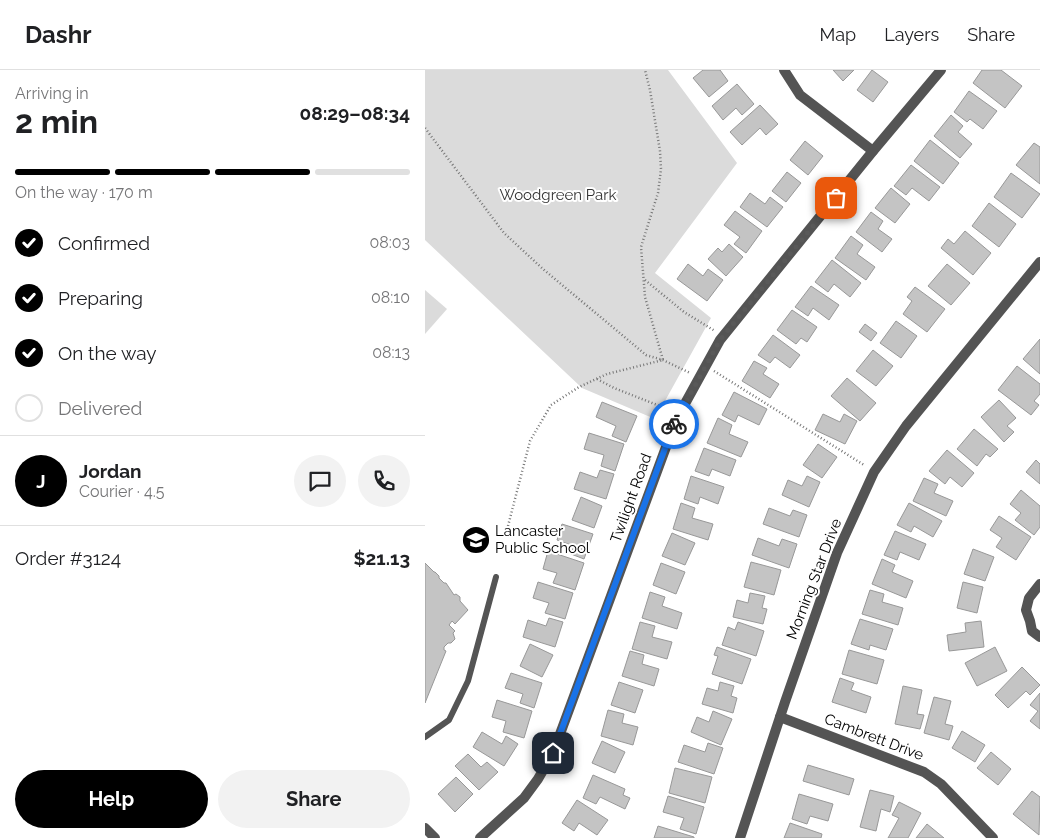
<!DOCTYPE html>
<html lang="en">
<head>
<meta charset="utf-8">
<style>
  :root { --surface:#fff; --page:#f2f2f2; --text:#202124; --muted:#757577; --line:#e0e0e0; --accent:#000 }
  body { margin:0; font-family:Raleway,sans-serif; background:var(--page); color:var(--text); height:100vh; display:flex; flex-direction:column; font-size:19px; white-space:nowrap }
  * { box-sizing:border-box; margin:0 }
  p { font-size:16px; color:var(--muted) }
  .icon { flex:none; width:28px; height:28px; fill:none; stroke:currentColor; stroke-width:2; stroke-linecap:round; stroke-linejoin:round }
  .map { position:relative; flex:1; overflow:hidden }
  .panel { display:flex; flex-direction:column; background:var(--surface); width:425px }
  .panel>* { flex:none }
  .pin { position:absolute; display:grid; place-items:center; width:42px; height:42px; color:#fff; margin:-21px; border-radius:10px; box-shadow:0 2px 8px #0006 }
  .courier { position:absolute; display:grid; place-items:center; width:50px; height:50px; margin:-25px; border:4px solid #1a73e8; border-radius:50%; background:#fff; color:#222; box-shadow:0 1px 6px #0007 }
  .overview em { font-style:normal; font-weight:700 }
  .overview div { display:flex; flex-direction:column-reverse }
  .overview { display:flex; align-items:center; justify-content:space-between; height:85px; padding:0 15px }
  h1 { font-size:32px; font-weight:700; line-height:38px }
  .bar { display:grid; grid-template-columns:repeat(4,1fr); gap:8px 5px; align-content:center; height:60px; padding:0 15px }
  .bar i { height:6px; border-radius:4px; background:var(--line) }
  .bar .selected { background:var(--accent) }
  .bar p { grid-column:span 4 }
  .line { display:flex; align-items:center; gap:12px; padding:0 15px; border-top:1px solid var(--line) }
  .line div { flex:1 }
  .round { display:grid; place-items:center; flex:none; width:52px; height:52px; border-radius:26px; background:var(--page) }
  ol { padding:0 15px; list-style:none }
  li { display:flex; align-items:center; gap:15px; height:55px }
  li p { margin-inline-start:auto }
  li .icon { padding:5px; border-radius:50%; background:var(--accent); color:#fff; stroke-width:4 }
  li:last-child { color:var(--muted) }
  li i { width:28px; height:28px; border:2px solid var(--line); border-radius:50% }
  .action { display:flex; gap:10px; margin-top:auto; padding:10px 15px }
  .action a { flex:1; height:58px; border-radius:30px; background:var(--accent); color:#fff; font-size:20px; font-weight:700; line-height:58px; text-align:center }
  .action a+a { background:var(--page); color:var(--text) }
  header { display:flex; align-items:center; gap:30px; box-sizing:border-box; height:70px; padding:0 25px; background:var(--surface); border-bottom:1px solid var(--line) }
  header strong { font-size:24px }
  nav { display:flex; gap:28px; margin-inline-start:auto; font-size:18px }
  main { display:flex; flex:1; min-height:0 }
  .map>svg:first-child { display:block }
  .green { fill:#dbdbdb }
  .building { fill:#c4c4c4; stroke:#989898 }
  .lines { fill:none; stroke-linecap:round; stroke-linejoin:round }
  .path { stroke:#767676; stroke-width:2.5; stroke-dasharray:1 2.5; stroke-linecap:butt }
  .service { stroke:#545454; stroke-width:6 }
  .minor { stroke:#545454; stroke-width:10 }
  .tertiary { stroke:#545454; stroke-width:10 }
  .done { stroke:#595959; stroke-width:5; stroke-dasharray:0 9 }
  .route { stroke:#1a73e8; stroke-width:6 }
  .labels { text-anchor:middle; stroke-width:4; stroke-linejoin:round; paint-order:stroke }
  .park-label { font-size:15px; fill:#323232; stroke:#fff }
  .street-label { font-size:15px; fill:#000; stroke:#fff }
  .poi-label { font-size:15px; fill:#000; stroke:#fff; text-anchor:start }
</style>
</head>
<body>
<header>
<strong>Dashr</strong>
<nav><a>Map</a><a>Layers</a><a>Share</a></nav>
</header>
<main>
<section class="panel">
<div class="overview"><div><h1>2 min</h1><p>Arriving in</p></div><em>08:29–08:34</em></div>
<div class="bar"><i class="selected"></i><i class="selected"></i><i class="selected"></i><i></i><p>On the way · 170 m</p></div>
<ol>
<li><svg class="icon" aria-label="check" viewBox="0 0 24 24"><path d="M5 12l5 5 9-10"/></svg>Confirmed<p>08:03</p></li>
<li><svg class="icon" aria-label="check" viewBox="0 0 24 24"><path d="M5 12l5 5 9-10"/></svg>Preparing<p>08:10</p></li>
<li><svg class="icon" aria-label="check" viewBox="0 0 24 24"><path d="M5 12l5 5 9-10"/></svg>On the way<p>08:13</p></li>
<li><i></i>Delivered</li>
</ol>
<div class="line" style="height:90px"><b class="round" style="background:var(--accent);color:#fff">J</b><div><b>Jordan</b><p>Courier · 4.5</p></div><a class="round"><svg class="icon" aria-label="chat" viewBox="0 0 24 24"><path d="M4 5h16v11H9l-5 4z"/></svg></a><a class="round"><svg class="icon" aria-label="phone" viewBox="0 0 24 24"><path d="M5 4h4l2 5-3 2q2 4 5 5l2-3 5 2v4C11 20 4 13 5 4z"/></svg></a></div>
<div class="line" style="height:65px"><div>Order #3124</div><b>$21.13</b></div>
<div class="action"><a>Help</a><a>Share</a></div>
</section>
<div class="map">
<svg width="615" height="768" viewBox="0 0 615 768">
  <rect width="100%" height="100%" fill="#fff"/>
  <g class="green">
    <path d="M0 0H243L312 93 230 203 286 248 230 349 157 318 0 170Z"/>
    <path d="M0 220 22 239 0 264Z"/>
  </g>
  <g class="building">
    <path d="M278 0H295L303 11 284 27 268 8Z"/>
    <path d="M408 0H429L418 11Z"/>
    <path d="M447 0 463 12 448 32 432 20Z"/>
    <path d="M557 0H576L597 16 580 38 548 13Z"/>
    <path d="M312 14 329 34 317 45 311 38 298 50 287 36Z"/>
    <path d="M544 21 572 41 558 59 545 49 542 52 529 42Z"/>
    <path d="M335 35 353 54 341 65 335 58 317 75 305 62Z"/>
    <path d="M526 45 538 56 533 62 547 74 535 88 509 66Z"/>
    <path d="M505 70 534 93 518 114 489 91Z"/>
    <path d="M380 71 398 86 383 105 365 90Z"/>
    <path d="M609 73 615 77V114L591 95Z"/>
    <path d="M486 95 515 117 504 131 487 118 481 125 469 116Z"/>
    <path d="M362 102 376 113 361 132 347 121Z"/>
    <path d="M586 103 615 124 597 148 569 127Z"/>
    <path d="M466 118 485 134 470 153 450 138Z"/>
    <path d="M325 123 340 134 345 127 358 137 342 157 315 137Z"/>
    <path d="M564 133 591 154 574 177 547 156Z"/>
    <path d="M310 141 337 161 321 183 309 174 315 167 299 155Z"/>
    <path d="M446 142 458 151 453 159 467 169 457 182 431 162Z"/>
    <path d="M540 161 566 183 548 205 516 178 523 169 529 174Z"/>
    <path d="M426 166 438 175 432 184 450 197 441 210 410 188Z"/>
    <path d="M304 174 318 187 301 206 283 189 293 178 297 182Z"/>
    <path d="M407 190 436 213 425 227 409 214 403 222 390 212Z"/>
    <path d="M263 194 278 206 283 199 298 210 282 231 252 209Z"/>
    <path d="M522 194 545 213 526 235 503 216Z"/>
    <path d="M386 216 414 235 404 250 388 238 383 246 370 237Z"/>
    <path d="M490 217 520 239 502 262 478 244 487 231 482 227Z"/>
    <path d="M367 240 392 257 382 272 376 268 371 274 352 260Z"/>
    <path d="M471 251 492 266 476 288 455 273Z"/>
    <path d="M440 254 452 263 446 271 434 262Z"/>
    <path d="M348 265 375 285 365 298 350 287 345 293 333 285Z"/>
    <path d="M615 269V304L598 289Z"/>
    <path d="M448 280 468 296 451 316 431 301Z"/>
    <path d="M329 291 342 298 338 304 354 314 345 328 317 311Z"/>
    <path d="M592 296 615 314V324L609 331 614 335 606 345 573 320Z"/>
    <path d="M422 308 451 333 435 351 406 326Z"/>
    <path d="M309 322 342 339 334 355 313 345 310 352 297 345Z"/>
    <path d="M574 330 591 348 582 356 589 362 579 372 556 347Z"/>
    <path d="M177 332 212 346 201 372 187 366 191 356 171 347Z"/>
    <path d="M398 344 415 352 419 344 432 351 420 374 390 360Z"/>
    <path d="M293 348 307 355 304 364 323 372 316 387 282 373Z"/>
    <path d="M549 359 573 379 565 387 561 384 552 396 532 379Z"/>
    <path d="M164 363 199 374 190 401 176 396 179 385 159 379Z"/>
    <path d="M393 374 412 387 397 408 378 395Z"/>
    <path d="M279 378 311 390 305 406 287 399 284 406 270 401Z"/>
    <path d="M522 380 549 403 537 417 525 407 520 414 504 401Z"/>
    <path d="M611 390 615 394V414L601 402Z"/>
    <path d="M175 400 189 404 181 429 149 419 155 402 172 408Z"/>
    <path d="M266 406 299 417 293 434 275 427 273 434 259 429Z"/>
    <path d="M382 406 395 412 384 437 357 425 363 410 377 416Z"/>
    <path d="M499 408 513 414 509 423 528 431 521 446 488 431Z"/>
    <path d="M596 420 615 436V457L609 465 590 450 596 443 585 434Z"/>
    <path d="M156 427 177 436 169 458 147 450Z"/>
    <path d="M256 433 270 438 267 448 288 454 283 470 248 459Z"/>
    <path d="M484 433 517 451 508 467 489 456 486 462 472 455Z"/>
    <path d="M344 438 365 446 368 440 382 445 374 467 338 454Z"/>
    <path d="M574 446 606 467 591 490 571 477 577 468 565 460Z"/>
    <path d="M137 454 168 464 159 489 146 484 149 476 132 470Z"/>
    <path d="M470 461 501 474 494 490 475 482 472 490 459 485Z"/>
    <path d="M247 463 270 473 260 495 237 486Z"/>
    <path d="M333 468 354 476 357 469 372 474 364 498 327 485Z"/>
    <path d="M548 479 569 487 560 511 539 504Z"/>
    <path d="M123 481 159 493 150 520 128 513 132 503 118 499Z"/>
    <path d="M457 489 470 495 467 502 488 511 481 528 447 514Z"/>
    <path d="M326 492 356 500 349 525 319 517Z"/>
    <path d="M0 493 9 502H10L14 506V508L19 513H21L29 525 31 524 35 527V531L43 540 30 554 27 551 24 555 30 561 28 563 30 569 26 573H23L19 577V580L21 581 0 633Z"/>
    <path d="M236 493 260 502 251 524 228 515Z"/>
    <path d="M113 512 148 523 140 549 120 543 124 533 108 528Z"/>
    <path d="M538 512 558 517 552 543 532 538Z"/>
    <path d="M445 520 459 524 457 532 478 538 473 555 437 544Z"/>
    <path d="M225 522 240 527 237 536 257 543 252 559 217 548Z"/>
    <path d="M325 523 340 526 337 538 342 539 338 554 308 547 312 530 323 533Z"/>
    <path d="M124 548 138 552 130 577 98 567 103 550 121 556Z"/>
    <path d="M435 549 468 559 461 580 445 575 444 580 426 574Z"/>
    <path d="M556 551 559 577 524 581 522 565 541 562 540 553Z"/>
    <path d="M215 552 230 556 227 567 247 572 242 589 207 579Z"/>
    <path d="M313 552 339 561 331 586 297 575 303 557 310 560Z"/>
    <path d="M105 574 128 585 117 607 95 596Z"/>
    <path d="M292 577 326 589 317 614 287 604 293 586 289 585Z"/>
    <path d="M570 577 582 601 552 616 540 593Z"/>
    <path d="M424 580 459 590 452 614 417 604Z"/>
    <path d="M205 581 219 585 217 594 234 599 229 616 197 606Z"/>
    <path d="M597 597 615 615 605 625 601 621 583 638 570 625Z"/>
    <path d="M86 603 117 613 109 638 95 633 98 624 80 618Z"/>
    <path d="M415 608 429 613 426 620 446 627 441 643 407 632Z"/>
    <path d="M194 612 218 620 210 643 186 635Z"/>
    <path d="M295 612 309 616 306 626 312 628 308 643 277 634 282 618 293 621Z"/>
    <path d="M478 616 497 620 492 644 499 645 495 659 470 654Z"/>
    <path d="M615 623V659L605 651 613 641 605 635Z"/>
    <path d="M509 627 526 631 520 654 528 656 524 670 499 663Z"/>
    <path d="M72 630 107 641 99 668 78 662 81 651 67 647Z"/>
    <path d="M183 640 199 644 197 653 213 657 208 675 176 666Z"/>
    <path d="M288 641 307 649 296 675 266 662 272 647 284 652Z"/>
    <path d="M537 661 560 675 550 692 527 678Z"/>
    <path d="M57 662 77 674 81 666 93 674 79 696 48 677Z"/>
    <path d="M177 671 200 682 190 703 167 693Z"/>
    <path d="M283 673 298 678 289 704 253 692 259 675 280 682Z"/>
    <path d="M566 682 586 699 573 715 552 698Z"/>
    <path d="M43 684 56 697 62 692 73 702 54 720 30 696Z"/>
    <path d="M383 695 429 709 424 725 378 711Z"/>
    <path d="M250 698 287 707 280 733 244 723Z"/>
    <path d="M168 705 200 719 198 725 205 728 200 739 175 727 171 734 158 728Z"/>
    <path d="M31 707 48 724 30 742 13 724Z"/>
    <path d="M445 720 469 726 465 742 456 739 451 761 435 757Z"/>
    <path d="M607 721 615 727 614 765 588 744Z"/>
    <path d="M374 724 408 734 403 751 385 746 382 754 367 749Z"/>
    <path d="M243 726 279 737 271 764 255 759 259 748 238 742Z"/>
    <path d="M152 730 183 750 172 765 154 753 149 761 137 753Z"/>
    <path d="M474 732 496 743 483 768H463L474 748 467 745Z"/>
    <path d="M365 753 397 764 396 768H359Z"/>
    <path d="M502 754 519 768H491Z"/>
    <path d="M233 756 269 767V768H229Z"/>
  </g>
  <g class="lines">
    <g class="path">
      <path d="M0 58 79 163 118 199 221 285 238 290 265 303"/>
      <path d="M220 210 259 242 290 261"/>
      <path d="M289 301 439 395"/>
      <path d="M172 309 189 318 245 340"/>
      <path d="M83 456 105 371 126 335 154 317 182 304 238 290 220 227 216 177 233 123 236 99 235 81 225 20 220 0"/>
    </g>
    <path class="service" d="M0 667 24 650 43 611 71 507"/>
    <g class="minor">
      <path d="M359 0 375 25 448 81"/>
      <path d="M615 514 604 528 601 540 605 551 607 561 615 567"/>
      <path d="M355 647 499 702 516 714 568 768"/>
      <path d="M0 758 10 768"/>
      <path d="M55 768 99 728 113 709 128 683 251 350 295 270 448 81 516 0"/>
    </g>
    <path class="tertiary" d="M315 768 360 632 412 483 449 402 481 356 615 192"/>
  </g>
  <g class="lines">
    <path class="done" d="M249 354 295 270 411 128"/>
    <path class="route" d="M128 683 249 354"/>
  </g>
  <defs>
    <symbol id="school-disc" viewBox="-11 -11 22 22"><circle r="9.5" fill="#000" stroke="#fff"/><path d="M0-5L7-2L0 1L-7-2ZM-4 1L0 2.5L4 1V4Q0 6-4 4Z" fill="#fff"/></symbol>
  </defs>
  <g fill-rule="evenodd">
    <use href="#school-disc" x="35" y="454" width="32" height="32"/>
  </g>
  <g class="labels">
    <g class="park-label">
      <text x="133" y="130">Woodgreen Park</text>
    </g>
    <g class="street-label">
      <text transform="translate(206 428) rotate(-70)" y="5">Twilight Road</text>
      <text transform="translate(389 509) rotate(-69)" y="5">Morning Star Drive</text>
      <text transform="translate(449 667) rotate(21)" y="5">Cambrett Drive</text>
    </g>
    <g class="poi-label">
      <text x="70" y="466">Lancaster<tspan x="70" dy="17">Public School</tspan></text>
    </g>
  </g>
</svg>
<div class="pin" style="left:411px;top:128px;background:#ea580c"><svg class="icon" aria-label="bag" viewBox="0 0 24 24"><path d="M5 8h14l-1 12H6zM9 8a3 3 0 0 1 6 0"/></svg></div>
<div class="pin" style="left:128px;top:683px;background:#1f2937"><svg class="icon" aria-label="home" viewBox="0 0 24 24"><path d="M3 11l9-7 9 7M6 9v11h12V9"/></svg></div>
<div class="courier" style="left:249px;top:354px"><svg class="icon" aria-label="bike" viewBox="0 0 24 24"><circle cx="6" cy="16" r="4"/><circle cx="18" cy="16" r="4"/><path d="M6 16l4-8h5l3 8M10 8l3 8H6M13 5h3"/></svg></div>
</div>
</main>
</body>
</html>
